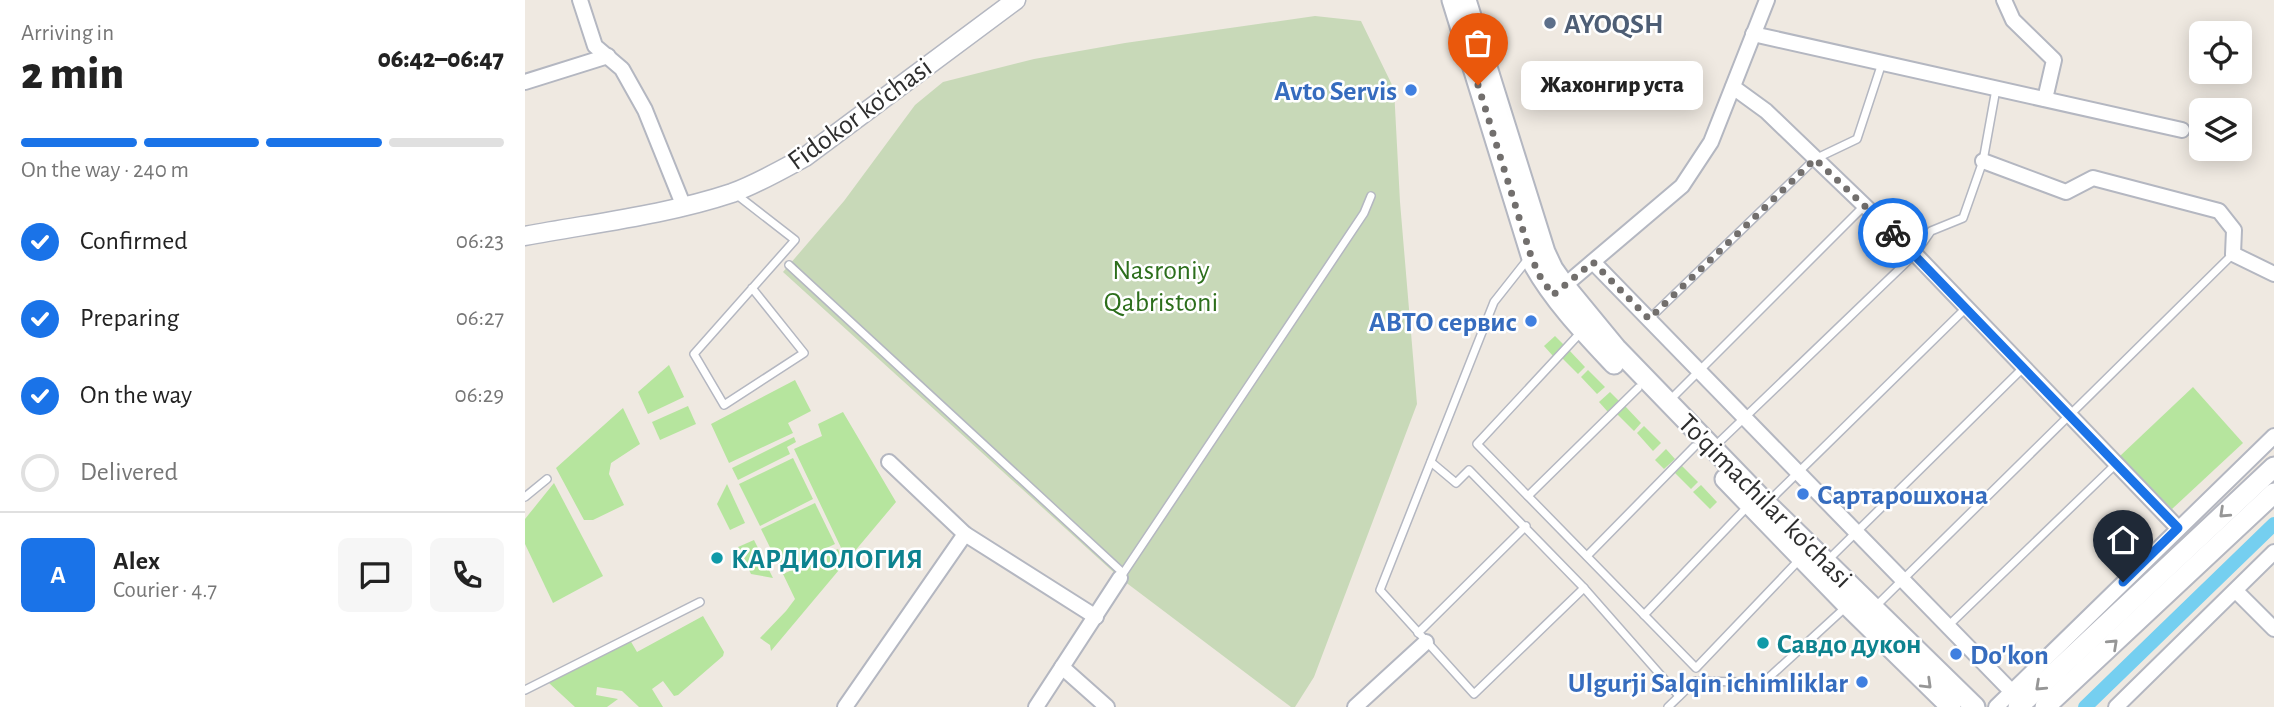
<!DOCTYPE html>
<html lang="en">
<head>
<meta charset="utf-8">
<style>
  :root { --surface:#fff; --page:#f6f6f6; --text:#222; --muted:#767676; --line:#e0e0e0; --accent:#1a73e8 }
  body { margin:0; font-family:"Alegreya Sans",sans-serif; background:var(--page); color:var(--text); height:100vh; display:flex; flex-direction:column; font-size:26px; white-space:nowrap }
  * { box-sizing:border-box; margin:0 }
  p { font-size:23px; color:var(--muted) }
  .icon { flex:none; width:38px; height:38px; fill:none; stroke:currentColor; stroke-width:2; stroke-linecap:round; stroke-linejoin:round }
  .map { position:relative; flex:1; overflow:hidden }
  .drawer { display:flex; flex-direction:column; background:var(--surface); width:525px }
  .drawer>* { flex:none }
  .controls { position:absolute; left:1664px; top:21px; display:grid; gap:14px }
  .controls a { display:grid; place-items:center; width:63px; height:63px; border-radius:10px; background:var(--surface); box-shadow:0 4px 18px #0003; font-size:35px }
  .pin { position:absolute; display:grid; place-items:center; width:60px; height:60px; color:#fff; margin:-72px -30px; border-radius:50% 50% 50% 0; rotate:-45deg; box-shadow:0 0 7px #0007 }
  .pin .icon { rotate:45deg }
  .courier { position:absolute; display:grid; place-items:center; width:70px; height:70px; margin:-35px; border:5px solid #1a73e8; border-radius:50%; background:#fff; color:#222; box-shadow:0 2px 9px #0007 }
  .bubble { position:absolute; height:49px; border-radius:10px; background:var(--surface); box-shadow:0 4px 18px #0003; font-size:23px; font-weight:800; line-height:49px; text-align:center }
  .headline em { font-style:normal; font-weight:800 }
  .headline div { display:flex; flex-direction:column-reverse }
  .headline { display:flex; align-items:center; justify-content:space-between; height:119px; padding:0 21px }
  h1 { font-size:46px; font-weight:800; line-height:52px }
  .bar { display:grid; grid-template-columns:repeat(4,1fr); gap:10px 7px; align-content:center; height:84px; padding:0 21px }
  .bar i { height:9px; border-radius:5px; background:var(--line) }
  .bar .on { background:var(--accent) }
  .bar p { grid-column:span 4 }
  .line { display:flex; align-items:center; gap:18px; padding:0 21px; border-top:2px solid var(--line) }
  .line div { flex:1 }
  .round { display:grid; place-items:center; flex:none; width:74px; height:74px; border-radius:10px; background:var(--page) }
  ol { padding:0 21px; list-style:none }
  li { display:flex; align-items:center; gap:21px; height:77px }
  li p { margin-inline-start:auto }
  li .icon { padding:7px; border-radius:50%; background:var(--accent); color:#fff; stroke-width:4 }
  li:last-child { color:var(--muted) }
  li i { width:38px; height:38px; border:4px solid var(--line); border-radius:50% }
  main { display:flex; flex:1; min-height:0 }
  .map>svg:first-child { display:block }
  .green { fill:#b6e59e }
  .cemetery { fill:#c8d9b8 }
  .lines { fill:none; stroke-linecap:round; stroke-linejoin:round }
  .canal { stroke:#75cff0; stroke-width:14 }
  .service-casing { stroke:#b4b7c1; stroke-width:10 }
  .minor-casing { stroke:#b4b7c1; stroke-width:18 }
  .tertiary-casing { stroke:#b4b7c1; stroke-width:21 }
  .secondary-casing { stroke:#b4b7c1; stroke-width:23 }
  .service { stroke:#fff; stroke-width:7 }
  .minor { stroke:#fff; stroke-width:14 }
  .tertiary { stroke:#fff; stroke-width:18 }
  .secondary { stroke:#fff; stroke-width:19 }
  .oneway { stroke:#969696 }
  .done { stroke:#726f6d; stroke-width:7; stroke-dasharray:0 12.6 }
  .route { stroke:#1a73e8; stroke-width:9 }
  .service-dot { fill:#5c6f8a; stroke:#fff; stroke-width:2.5 }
  .shop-dot { fill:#3f7fe0; stroke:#fff; stroke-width:2.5 }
  .culture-dot { fill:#0f9aa8; stroke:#fff; stroke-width:2.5 }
  .labels { text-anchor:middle; stroke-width:5; stroke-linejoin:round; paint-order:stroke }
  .service-label { font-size:28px; font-weight:bold; fill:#4e5e75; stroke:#fff; text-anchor:start }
  .shop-label { font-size:28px; font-weight:bold; fill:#366cbe; stroke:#fff; text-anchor:end }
  .street-label { font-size:28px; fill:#2e2e2e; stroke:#fff }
  .park-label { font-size:28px; fill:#2c6e1b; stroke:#fff }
  .culture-label { font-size:28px; font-weight:bold; fill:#0d838f; stroke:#fff; text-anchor:start }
</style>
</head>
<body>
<main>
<section class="drawer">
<div class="headline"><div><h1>2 min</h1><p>Arriving in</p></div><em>06:42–06:47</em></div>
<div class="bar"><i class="on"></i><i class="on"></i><i class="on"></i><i></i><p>On the way · 240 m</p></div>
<ol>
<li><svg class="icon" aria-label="check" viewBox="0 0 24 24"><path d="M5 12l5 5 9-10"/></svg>Confirmed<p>06:23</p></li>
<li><svg class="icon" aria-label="check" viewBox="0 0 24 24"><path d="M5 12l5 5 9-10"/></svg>Preparing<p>06:27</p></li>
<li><svg class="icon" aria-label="check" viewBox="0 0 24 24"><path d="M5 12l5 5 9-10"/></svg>On the way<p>06:29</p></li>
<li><i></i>Delivered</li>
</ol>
<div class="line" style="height:126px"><b class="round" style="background:var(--accent);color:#fff">A</b><div><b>Alex</b><p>Courier · 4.7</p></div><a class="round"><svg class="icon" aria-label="chat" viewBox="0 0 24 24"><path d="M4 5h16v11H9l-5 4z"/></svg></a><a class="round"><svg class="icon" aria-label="phone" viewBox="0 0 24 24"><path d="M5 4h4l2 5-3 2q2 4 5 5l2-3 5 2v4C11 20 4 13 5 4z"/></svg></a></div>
</section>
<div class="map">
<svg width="1749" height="707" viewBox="0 0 1749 707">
  <rect width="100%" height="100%" fill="#efe9e1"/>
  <g class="green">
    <path d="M1030 336 1039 345 1028 356 1019 346Z"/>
    <path d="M1044 350 1060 367 1053 374 1036 357Z"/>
    <path d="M144 365 159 397 123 414 113 392Z"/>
    <path d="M1063 370 1080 387 1072 394 1056 377Z"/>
    <path d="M270 380 286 411 263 423 268 433 204 463 186 424Z"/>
    <path d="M1668 387 1718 443 1647 509 1595 456Z"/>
    <path d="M1085 392 1094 401 1083 412 1074 402Z"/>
    <path d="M163 406 171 424 135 440 127 422Z"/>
    <path d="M1100 406 1116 423 1109 431 1092 414Z"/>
    <path d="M98 408 115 444 86 463 84 474 99 505 68 520H59L31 468Z"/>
    <path d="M318 412 371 502 246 651 245 645 235 638 261 611 270 599 258 574 313 549 317 557 320 556 269 449 297 436 293 424Z"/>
    <path d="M1119 426 1136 443 1128 451 1112 433Z"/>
    <path d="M269 437 271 442 262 447 265 454 213 480 207 468Z"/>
    <path d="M1141 449 1150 459 1139 469 1130 460Z"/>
    <path d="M268 458 288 499 235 526 214 484Z"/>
    <path d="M1156 465 1173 482 1166 489 1149 472Z"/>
    <path d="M29 483 78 576 28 603 0 544V519Z"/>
    <path d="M202 484 220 523 205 530 192 504Z"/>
    <path d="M1176 485 1192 502 1185 509 1168 492Z"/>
    <path d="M290 503 310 544 256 570 236 529Z"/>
    <path d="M229 540 248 578 226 574 213 547Z"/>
    <path d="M178 616 199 652 198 656 153 695 149 696 138 681 127 689 138 707H114L97 691 72 687 71 695 93 699 82 707H50L24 683 105 640 112 652Z"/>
  </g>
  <path class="cemetery" d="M790 16 836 21 869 89 875 202 892 404 789 677 770 707H766L595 578 258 272 319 201 390 105 418 82 509 59 600 43Z"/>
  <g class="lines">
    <path class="canal" d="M1560 707 1749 524"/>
    <defs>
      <g id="service">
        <path d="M212 195 270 240 169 354 199 405 279 353 227 288"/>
        <path d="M1003 259 969 302 855 590 949 694 1059 588"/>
        <path d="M264 265 598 573"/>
        <path d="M1124 319 1290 159 1332 139 1357 63"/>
        <path d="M1057 331 952 444 1171 668 1275 559"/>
        <path d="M1144 401 1339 206"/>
        <path d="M1189 447 1390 254 1406 231 1438 218 1458 161 1471 89"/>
        <path d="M906 462 931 483 944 470 1059 588 1154 696"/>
        <path d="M1003 496 1113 388"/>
        <path d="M0 497 22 479"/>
        <path d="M1242 503 1441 308"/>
        <path d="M1062 556 1169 447"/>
        <path d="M1302 561 1498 368"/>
        <path d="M595 578 839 213 846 196"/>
        <path d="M1350 607 1708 254"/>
        <path d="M1119 615 1224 505"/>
        <path d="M1423 626 1591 464"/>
        <path d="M893 633 1001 526"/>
        <path d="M1239 682 1322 606"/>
        <path d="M0 690 175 602"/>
        <path d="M1143 707 1170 681 1216 682"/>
      </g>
      <g id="minor">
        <path d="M55 0 70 46 97 69 120 110 159 207"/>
        <path d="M1479 0 1488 20 1529 60 1520 99"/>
        <path d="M1228 34 1657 130"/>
        <path d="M0 82 83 56"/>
        <path d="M1208 87 1241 111 1390 254 1653 528"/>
        <path d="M1458 161 1541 192 1568 178 1694 211 1709 230 1708 254 1749 274"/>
        <path d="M1068 262 1487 692"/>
        <path d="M1032 292 1157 186 1186 142 1242 0"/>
        <path d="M364 462 440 534 571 617"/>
        <path d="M1711 591 1749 629"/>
        <path d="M537 667 582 707"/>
        <path d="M320 707 440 534"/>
        <path d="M511 707 595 578"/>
        <path d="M830 707 901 642"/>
        <path d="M1471 707 1749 436"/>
        <path d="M1591 707 1749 552"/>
      </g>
      <path id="tertiary" d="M0 236C69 223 141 215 207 193 232 184 256 170 280 157L491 0"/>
      <g id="secondary">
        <path d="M927 0 1009 265C1030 302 1060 333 1089 364"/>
        <path d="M941 0 1020 252 1028 269 1040 286 1091 348 1243 505 1450 707"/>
        <path d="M1200 479 1323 606 1426 707"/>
        <path d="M1493 707 1749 467"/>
        <path d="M1520 707 1749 493"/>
      </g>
    </defs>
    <use href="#service" class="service-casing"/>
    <use href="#minor" class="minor-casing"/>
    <use href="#tertiary" class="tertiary-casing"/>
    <use href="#secondary" class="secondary-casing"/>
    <use href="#service" class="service"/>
    <use href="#minor" class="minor"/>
    <use href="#tertiary" class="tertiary"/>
    <use href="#secondary" class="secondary"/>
  </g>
  <defs><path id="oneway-chevron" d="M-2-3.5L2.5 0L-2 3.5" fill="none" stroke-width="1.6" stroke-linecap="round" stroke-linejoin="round" transform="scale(1.75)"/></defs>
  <g class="oneway">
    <use href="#oneway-chevron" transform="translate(1699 513) rotate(137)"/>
    <use href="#oneway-chevron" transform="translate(1588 644) rotate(-43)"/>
    <use href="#oneway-chevron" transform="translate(1402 684) rotate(44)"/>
    <use href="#oneway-chevron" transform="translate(1515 686) rotate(137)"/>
  </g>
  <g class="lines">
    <path class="done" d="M953 85 1006 256 1014 275 1028 295 1068 262 1124 319 1290 159 1368 233"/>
    <path class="route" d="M1368 233 1653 528 1598 582"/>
  </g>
  <circle class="service-dot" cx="1025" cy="23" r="7"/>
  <g class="shop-dot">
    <circle cx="886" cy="90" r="7"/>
    <circle cx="1006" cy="321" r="7"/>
    <circle cx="1278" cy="494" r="7"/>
    <circle cx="1431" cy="654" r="7"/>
    <circle cx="1337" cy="682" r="7"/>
  </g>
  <g class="culture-dot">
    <circle cx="192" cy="558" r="7"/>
    <circle cx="1238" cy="643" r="7"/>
  </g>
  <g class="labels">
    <g class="service-label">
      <text x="1039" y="33">AYOQSH</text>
    </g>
    <g class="shop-label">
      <text x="872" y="100">Avto Servis</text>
      <text x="992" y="331">АВТО сервис</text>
      <text x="1292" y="504" text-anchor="start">Сартарошхона</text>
      <text x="1445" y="664" text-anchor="start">Do'kon</text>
      <text x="1323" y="692">Ulgurji Salqin ichimliklar</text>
    </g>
    <g class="street-label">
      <text transform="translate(334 113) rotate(-36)" y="10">Fidokor ko'chasi</text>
      <text transform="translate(1241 500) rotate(45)" y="10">To'qimachilar ko'chasi</text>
    </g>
    <g class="park-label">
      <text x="636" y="279">Nasroniy<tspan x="636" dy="32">Qabristoni</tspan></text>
    </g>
    <g class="culture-label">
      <text x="206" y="568">КАРДИОЛОГИЯ</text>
      <text x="1252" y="653">Cавдо дукон</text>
    </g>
  </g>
</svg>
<div class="controls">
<a><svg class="icon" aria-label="locate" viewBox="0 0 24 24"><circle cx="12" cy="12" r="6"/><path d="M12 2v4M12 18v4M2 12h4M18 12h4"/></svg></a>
<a><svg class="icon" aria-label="layers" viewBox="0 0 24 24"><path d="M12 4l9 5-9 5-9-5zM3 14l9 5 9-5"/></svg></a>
</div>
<div class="pin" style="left:953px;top:85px;background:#ea580c"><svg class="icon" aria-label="bag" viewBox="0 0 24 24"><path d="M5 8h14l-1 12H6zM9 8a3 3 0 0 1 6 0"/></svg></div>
<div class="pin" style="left:1598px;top:582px;background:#1f2937"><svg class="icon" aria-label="home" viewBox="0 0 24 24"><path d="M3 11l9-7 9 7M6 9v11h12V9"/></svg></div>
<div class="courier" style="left:1368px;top:233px"><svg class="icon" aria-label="bike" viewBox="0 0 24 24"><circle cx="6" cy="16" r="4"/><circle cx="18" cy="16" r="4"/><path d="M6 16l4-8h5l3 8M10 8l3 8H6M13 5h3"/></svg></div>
<div class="bubble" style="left:996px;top:61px;width:182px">Жахонгир уста</div>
</div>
</main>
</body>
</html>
